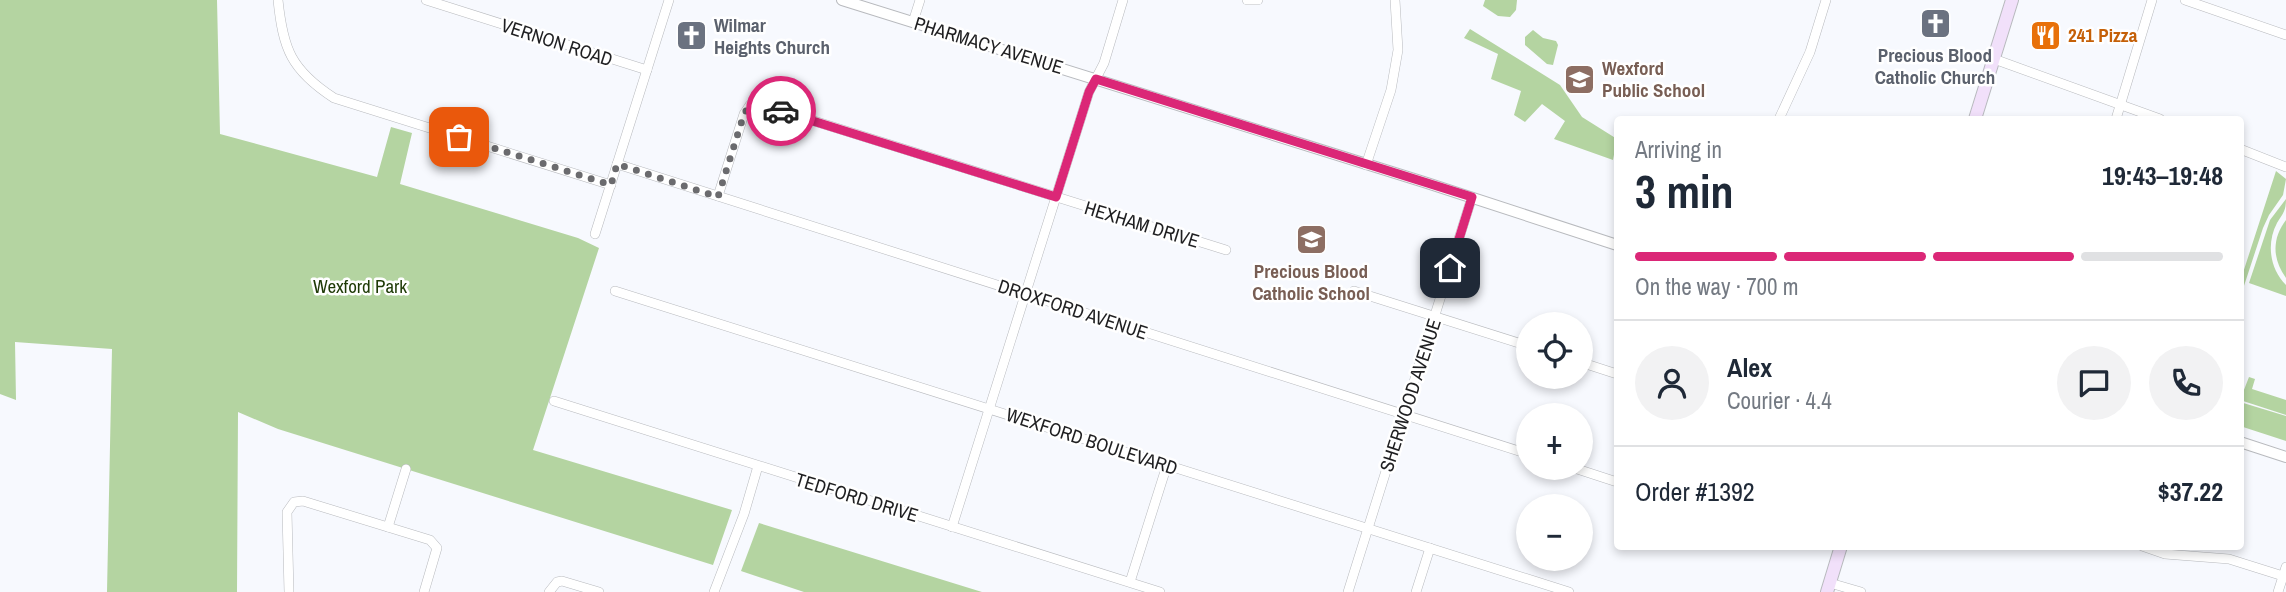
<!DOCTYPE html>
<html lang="en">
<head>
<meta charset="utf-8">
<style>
  :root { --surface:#fff; --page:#f2f2f3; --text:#1f2937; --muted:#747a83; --line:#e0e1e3; --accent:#db2777 }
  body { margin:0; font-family:"Archivo Narrow",sans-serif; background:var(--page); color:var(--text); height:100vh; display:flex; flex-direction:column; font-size:26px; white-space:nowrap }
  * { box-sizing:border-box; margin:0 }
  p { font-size:23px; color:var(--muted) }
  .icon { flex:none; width:38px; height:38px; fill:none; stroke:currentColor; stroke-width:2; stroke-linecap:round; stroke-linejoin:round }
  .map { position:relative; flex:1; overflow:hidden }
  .side { position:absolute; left:1614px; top:116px; width:630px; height:434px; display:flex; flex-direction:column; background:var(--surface); border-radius:7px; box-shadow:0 4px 10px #0003 }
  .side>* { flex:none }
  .buttons { position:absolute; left:1516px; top:312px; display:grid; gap:14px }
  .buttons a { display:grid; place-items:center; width:77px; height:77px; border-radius:50%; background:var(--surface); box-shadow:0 4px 10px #0003; font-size:35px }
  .pin { position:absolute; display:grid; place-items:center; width:60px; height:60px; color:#fff; margin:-30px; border-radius:14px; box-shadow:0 4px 10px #0006 }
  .courier { position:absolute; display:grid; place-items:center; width:70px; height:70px; margin:-35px; border:5px solid #db2777; border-radius:50%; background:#fff; color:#222; box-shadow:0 2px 9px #0007 }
  .summary em { font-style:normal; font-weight:800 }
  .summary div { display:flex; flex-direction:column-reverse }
  .summary { display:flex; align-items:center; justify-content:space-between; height:119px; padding:0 21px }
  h1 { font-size:46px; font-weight:800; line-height:52px }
  .bar { display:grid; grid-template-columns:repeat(4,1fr); gap:10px 7px; align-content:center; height:84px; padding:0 21px }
  .bar i { height:9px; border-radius:5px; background:var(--line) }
  .bar .selected { background:var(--accent) }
  .bar p { grid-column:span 4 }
  .line { display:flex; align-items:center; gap:18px; padding:0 21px; border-top:2px solid var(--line) }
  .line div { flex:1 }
  .round { display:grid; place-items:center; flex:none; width:74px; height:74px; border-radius:37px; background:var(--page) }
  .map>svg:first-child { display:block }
  .green { fill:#b4d4a1 }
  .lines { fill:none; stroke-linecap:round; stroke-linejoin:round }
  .minor-casing { stroke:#b8babe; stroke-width:10 }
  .tertiary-casing { stroke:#b8babe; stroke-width:12 }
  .secondary-casing { stroke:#b8babe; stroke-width:14 }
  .minor { stroke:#fff; stroke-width:9 }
  .tertiary { stroke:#fff; stroke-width:10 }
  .secondary { stroke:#f1e0fa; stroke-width:12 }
  .done { stroke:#6b6b6e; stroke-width:7; stroke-dasharray:0 12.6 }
  .route { stroke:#db2777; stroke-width:9 }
  .labels { text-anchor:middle; stroke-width:5; stroke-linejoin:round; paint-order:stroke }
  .worship-label { font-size:19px; font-weight:bold; fill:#5b616d; stroke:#fff; text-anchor:start }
  .food-label { font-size:19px; font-weight:bold; fill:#c56008; stroke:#fff; text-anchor:start }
  .street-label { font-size:19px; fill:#1f1f21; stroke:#fff }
  .education-label { font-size:19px; font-weight:bold; fill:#785e54; stroke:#fff; text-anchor:start }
  .park-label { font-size:19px; fill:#1e3a06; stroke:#fff }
</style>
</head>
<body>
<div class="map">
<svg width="2286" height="592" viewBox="0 0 2286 592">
  <rect width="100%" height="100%" fill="#f7f9fe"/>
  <g class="green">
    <path d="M0 0H217L220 134 377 177 391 127 412 133 400 184 578 238 599 248 533 450 732 510 713 565 278 429 238 412 237 592H107L112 349 15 342 16 400 0 394Z"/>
    <path d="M1485 0H1517L1516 10 1510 17 1498 16 1483 6Z"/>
    <path d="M1470 29 1560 85 1582 117 1617 139 1613 160 1554 139 1565 121 1542 104 1525 122 1514 115 1521 91 1491 79 1498 54 1464 38Z"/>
    <path d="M1533 30 1543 38 1556 41 1558 45 1553 65 1547 64 1525 45V37Z"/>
    <path d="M2276 171 2286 179 2283 195 2269 215 2263 228 2240 298V282Z"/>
    <path d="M2286 199C2286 211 2283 213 2277 223 2266 244 2270 269 2286 285V296L2249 283 2270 220Z"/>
    <path d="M2286 220V278C2272 259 2272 238 2286 220Z"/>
    <path d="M2249 377 2255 379 2252 389 2286 400V415L2240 400Z"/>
    <path d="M2240 402 2286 416V441L2240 426Z"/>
    <path d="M759 523 982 592H804L741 571Z"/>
  </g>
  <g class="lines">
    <defs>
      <g id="minor">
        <path d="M278 0C283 49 291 70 334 98L611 185"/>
        <path d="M426 0 647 70"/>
        <path d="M1247 0H1258"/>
        <path d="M2185 0 2286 35"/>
        <path d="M913 22 920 0"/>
        <path d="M1994 59 2160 119"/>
        <path d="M1779 119 1810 52 1826 0"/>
        <path d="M2116 119 2152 0"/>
        <path d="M2240 149 2286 167"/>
        <path d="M617 164 1528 454"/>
        <path d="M1366 165 1391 90 1398 50 1395 0"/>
        <path d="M718 196 744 114 750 105H763L1226 250"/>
        <path d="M595 234 669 0"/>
        <path d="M615 291 1569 592"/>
        <path d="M1354 291 1528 346"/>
        <path d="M1580 362 1617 374"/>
        <path d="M554 401 1160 592"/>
        <path d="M1571 467 1617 482"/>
        <path d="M388 527 406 469"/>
        <path d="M952 527 1089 92 1104 63 1123 0"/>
        <path d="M2142 546 2165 554 2229 559 2283 576"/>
        <path d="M1130 582 1167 465"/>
        <path d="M1830 583 1861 592"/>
        <path d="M289 592 287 512 294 502 303 501 430 540 437 548 424 592"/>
        <path d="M549 592 557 582 562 581 599 592"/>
        <path d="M714 592 744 514 758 466"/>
        <path d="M1348 592 1472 197"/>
        <path d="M1416 592 1430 548"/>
        <path d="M2278 592 2286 567"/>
      </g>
      <g id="tertiary">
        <path d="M842 0 1427 183 1617 245"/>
        <path d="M2240 442 2286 457"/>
      </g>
      <g id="secondary">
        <path d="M1975 119 2012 0"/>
        <path d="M1827 592 1841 546"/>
      </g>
    </defs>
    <use href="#minor" class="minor-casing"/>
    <use href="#tertiary" class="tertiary-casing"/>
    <use href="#secondary" class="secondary-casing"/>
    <use href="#minor" class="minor"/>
    <use href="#tertiary" class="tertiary"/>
    <use href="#secondary" class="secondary"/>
  </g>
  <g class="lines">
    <path class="done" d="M459 137 611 185 617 164 718 197 744 114 750 105H763L781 111"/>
    <path class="route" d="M781 111 1056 197 1089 92 1096 79 1472 197 1450 268"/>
  </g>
  <defs>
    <symbol id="church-square" viewBox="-11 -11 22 22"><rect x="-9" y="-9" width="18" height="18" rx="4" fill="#6b7280" stroke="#fff"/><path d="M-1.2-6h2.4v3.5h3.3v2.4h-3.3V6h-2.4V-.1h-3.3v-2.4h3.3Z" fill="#fff"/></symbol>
    <symbol id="restaurant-square" viewBox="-11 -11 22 22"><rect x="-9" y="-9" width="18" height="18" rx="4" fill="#e8710a" stroke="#fff"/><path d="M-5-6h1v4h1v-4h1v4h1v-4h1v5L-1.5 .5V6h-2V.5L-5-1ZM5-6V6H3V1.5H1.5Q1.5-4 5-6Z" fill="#fff"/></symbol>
    <symbol id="school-square" viewBox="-11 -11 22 22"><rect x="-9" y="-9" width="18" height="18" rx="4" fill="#8d6e63" stroke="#fff"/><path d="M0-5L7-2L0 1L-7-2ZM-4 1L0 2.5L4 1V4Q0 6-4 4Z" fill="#fff"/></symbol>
  </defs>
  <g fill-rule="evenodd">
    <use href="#church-square" x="1918" y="6" width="35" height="35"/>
    <use href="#restaurant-square" x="2028" y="18" width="35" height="35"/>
    <use href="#church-square" x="674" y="18" width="35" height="35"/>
    <use href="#school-square" x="1562" y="62" width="35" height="35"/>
    <use href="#school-square" x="1294" y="222" width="35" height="35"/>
  </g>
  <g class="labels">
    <g class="worship-label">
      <text x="714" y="32">Wilmar<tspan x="714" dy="22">Heights Church</tspan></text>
      <text x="1935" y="62" text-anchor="middle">Precious Blood<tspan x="1935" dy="22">Catholic Church</tspan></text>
    </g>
    <g class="food-label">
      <text x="2068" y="42">241 Pizza</text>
    </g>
    <g class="street-label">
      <text transform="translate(557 42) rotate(18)" y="7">VERNON ROAD</text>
      <text transform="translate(989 45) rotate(17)" y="7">PHARMACY AVENUE</text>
      <text transform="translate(1142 224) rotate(17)" y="7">HEXHAM DRIVE</text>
      <text transform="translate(1073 309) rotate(18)" y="7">DROXFORD AVENUE</text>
      <text transform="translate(1410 395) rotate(-72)" y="7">SHERWOOD AVENUE</text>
      <text transform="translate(1092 441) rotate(18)" y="7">WEXFORD BOULEVARD</text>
      <text transform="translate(857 497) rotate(17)" y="7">TEDFORD DRIVE</text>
    </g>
    <g class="education-label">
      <text x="1602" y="75">Wexford<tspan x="1602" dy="22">Public School</tspan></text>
      <text x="1311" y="278" text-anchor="middle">Precious Blood<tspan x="1311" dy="22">Catholic School</tspan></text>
    </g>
    <g class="park-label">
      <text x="360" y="293">Wexford Park</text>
    </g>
  </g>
</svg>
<div class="buttons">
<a><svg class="icon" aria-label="locate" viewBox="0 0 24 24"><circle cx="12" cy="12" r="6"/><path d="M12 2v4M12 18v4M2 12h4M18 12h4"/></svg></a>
<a>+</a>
<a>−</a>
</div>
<div class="pin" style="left:459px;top:137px;background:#ea580c"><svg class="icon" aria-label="bag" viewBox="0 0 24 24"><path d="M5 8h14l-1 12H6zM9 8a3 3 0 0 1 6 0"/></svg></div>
<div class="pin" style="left:1450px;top:268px;background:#1f2937"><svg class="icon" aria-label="home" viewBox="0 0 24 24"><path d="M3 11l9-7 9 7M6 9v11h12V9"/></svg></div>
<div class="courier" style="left:781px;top:111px"><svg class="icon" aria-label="car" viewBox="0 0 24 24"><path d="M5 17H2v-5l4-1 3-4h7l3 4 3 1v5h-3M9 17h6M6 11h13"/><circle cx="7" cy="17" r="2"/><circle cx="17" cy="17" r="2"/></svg></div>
<section class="side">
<div class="summary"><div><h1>3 min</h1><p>Arriving in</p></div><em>19:43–19:48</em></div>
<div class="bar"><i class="selected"></i><i class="selected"></i><i class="selected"></i><i></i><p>On the way · 700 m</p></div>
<div class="line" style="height:126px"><a class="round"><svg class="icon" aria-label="person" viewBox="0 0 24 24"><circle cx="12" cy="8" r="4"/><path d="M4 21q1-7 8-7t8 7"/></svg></a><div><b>Alex</b><p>Courier · 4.4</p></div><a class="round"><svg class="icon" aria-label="chat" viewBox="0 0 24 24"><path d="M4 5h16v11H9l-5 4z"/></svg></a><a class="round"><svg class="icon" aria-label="phone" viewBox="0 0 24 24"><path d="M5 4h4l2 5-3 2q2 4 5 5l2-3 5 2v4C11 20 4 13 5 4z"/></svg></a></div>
<div class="line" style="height:91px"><div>Order #1392</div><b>$37.22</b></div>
</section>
</div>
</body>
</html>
